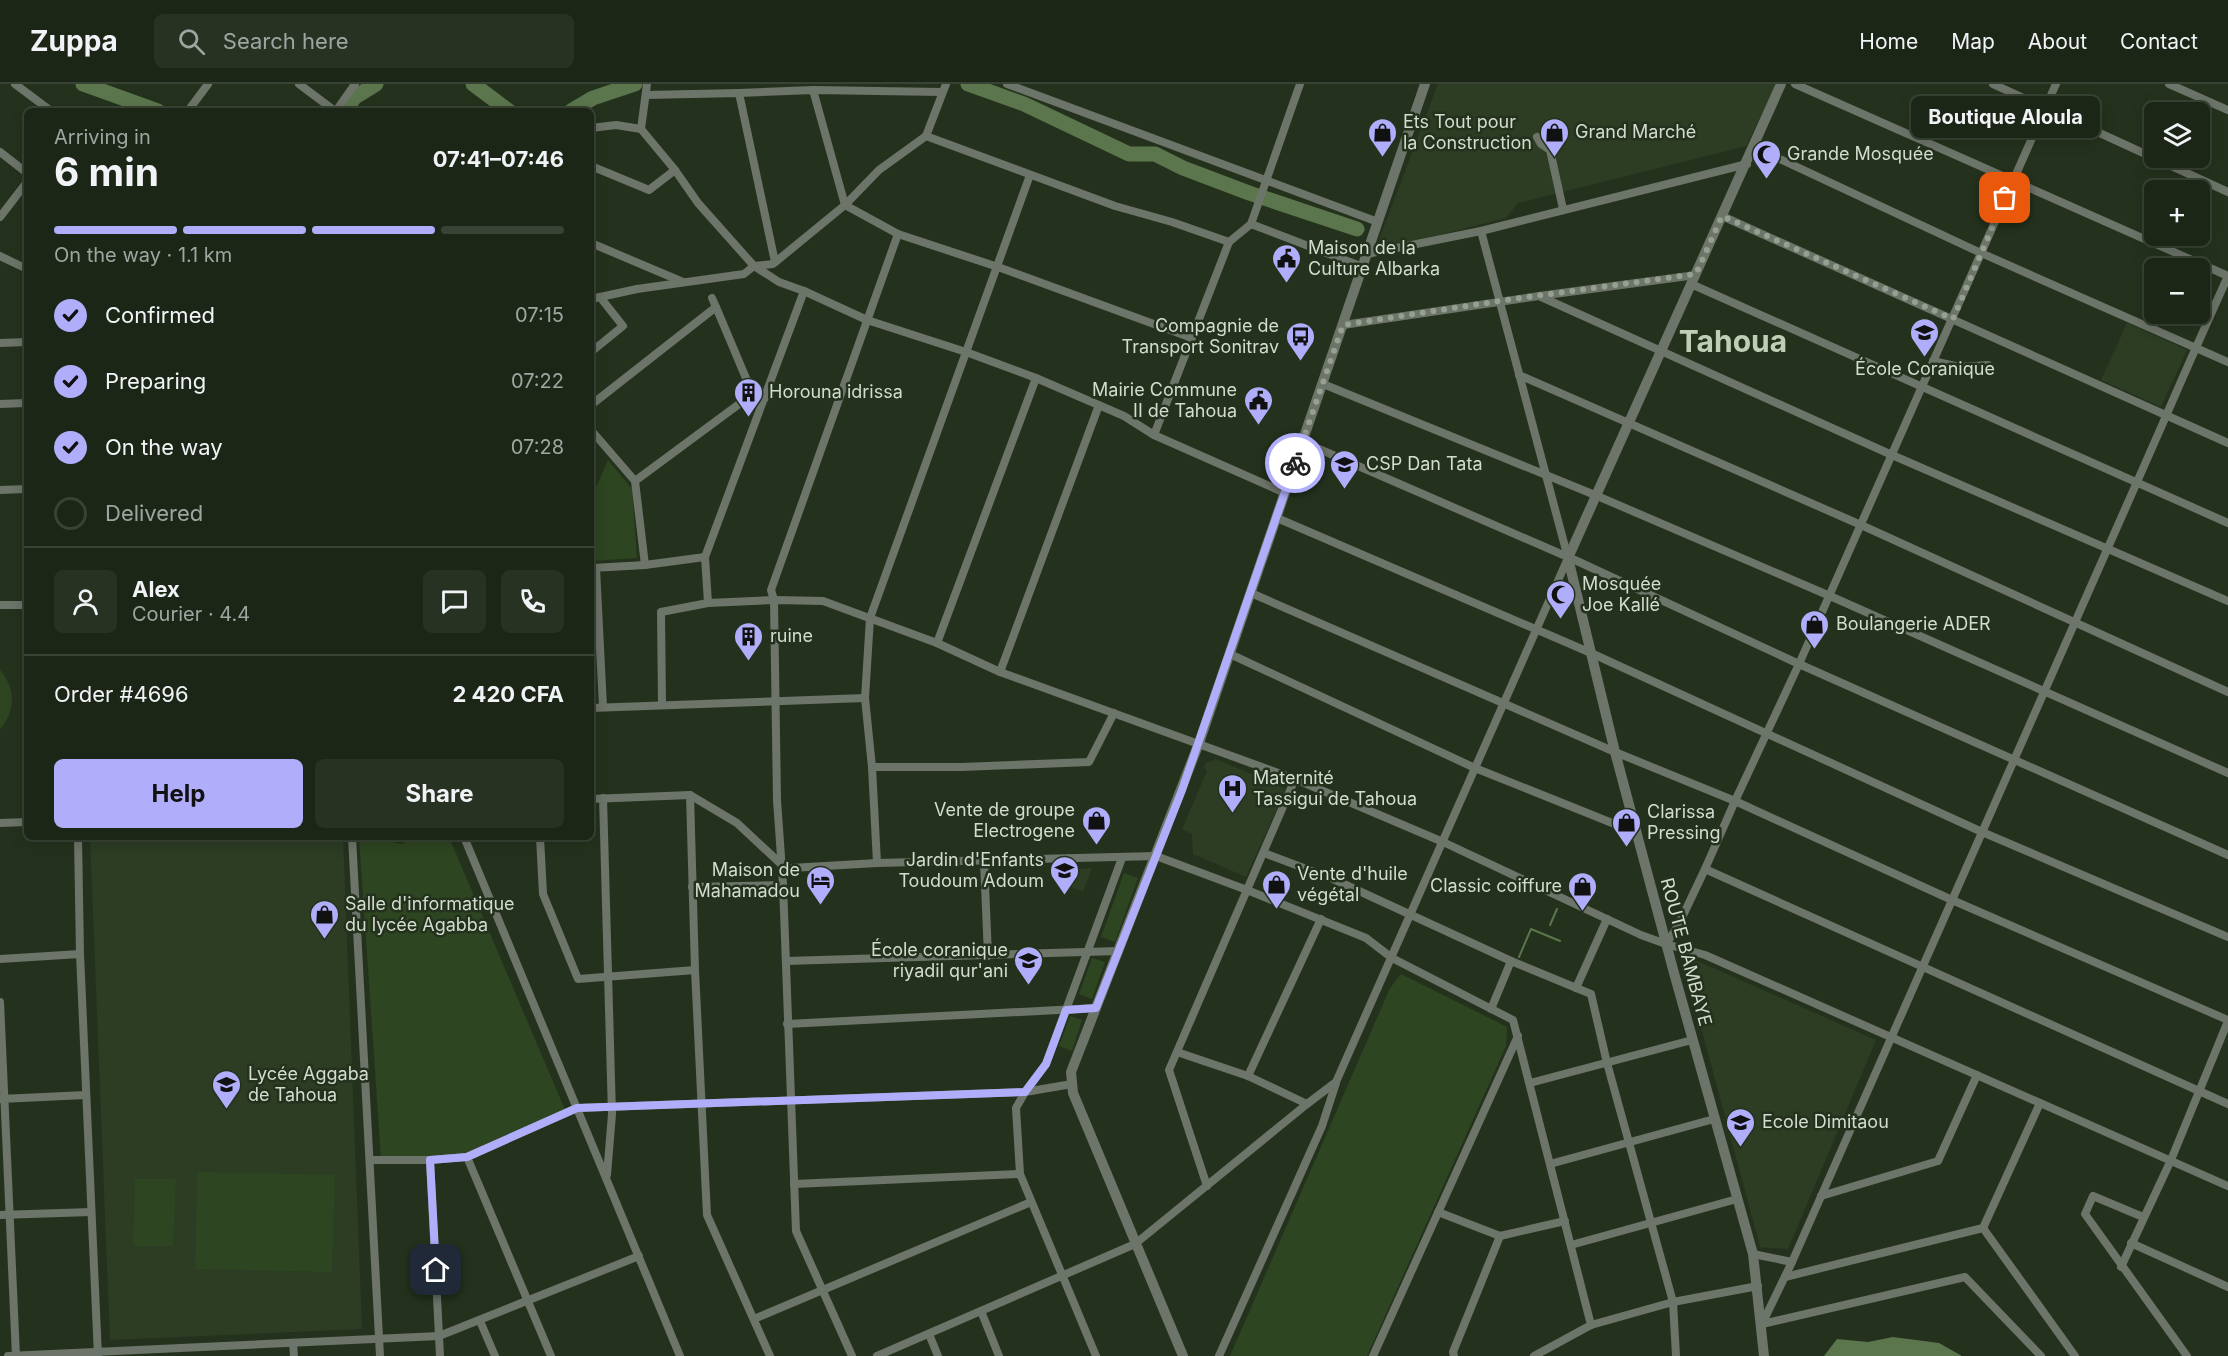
<!DOCTYPE html>
<html lang="en">
<head>
<meta charset="utf-8">
<style>
  :root { --surface:#1b2616; --page:#283223; --text:#f1f3f6; --muted:#a0a5a1; --line:#394335; --accent:#b0adfa }
  body { margin:0; font-family:Inter,sans-serif; background:var(--page); color:var(--text); height:100vh; display:flex; flex-direction:column; font-size:22px; white-space:nowrap }
  * { box-sizing:border-box; margin:0 }
  p { font-size:20px; color:var(--muted) }
  .icon { flex:none; width:33px; height:33px; fill:none; stroke:currentColor; stroke-width:2; stroke-linecap:round; stroke-linejoin:round }
  .map { position:relative; flex:1; overflow:hidden }
  .drawer { position:absolute; left:24px; top:24px; width:570px; height:732px; display:flex; flex-direction:column; background:var(--surface); border-radius:9px; box-shadow:0 3px 15px #0003,0 0 0 2px var(--line) }
  .drawer>* { flex:none }
  .buttons { position:absolute; left:2144px; top:18px; display:grid; gap:12px }
  .buttons a { display:grid; place-items:center; width:66px; height:66px; border-radius:9px; background:var(--surface); box-shadow:0 3px 15px #0003,0 0 0 2px var(--line); font-size:30px }
  .pin { position:absolute; display:grid; place-items:center; width:51px; height:51px; color:#fff; margin:-26px; border-radius:12px; box-shadow:0 3px 9px #0006 }
  .courier { position:absolute; display:grid; place-items:center; width:60px; height:60px; margin:-30px; border:4px solid #b0adfa; border-radius:50%; background:#fff; color:#222; box-shadow:0 2px 8px #0007 }
  .bubble { position:absolute; height:42px; border-radius:9px; background:var(--surface); box-shadow:0 3px 15px #0003,0 0 0 2px var(--line); font-size:20px; font-weight:700; line-height:42px; text-align:center }
  .summary em { font-style:normal; font-weight:700 }
  .summary div { display:flex; flex-direction:column-reverse }
  .summary { display:flex; align-items:center; justify-content:space-between; height:102px; padding:0 30px }
  h1 { font-size:39px; font-weight:700; line-height:45px }
  .bar { display:grid; grid-template-columns:repeat(4,1fr); gap:9px 6px; align-content:center; height:72px; padding:0 30px }
  .bar i { height:8px; border-radius:4px; background:var(--line) }
  .bar .active { background:var(--accent) }
  .bar p { grid-column:span 4 }
  .line { display:flex; align-items:center; gap:15px; padding:0 30px; border-top:2px solid var(--line) }
  .line div { flex:1 }
  .round { display:grid; place-items:center; flex:none; width:63px; height:63px; border-radius:9px; background:var(--page) }
  ol { padding:0 30px; list-style:none }
  li { display:flex; align-items:center; gap:18px; height:66px }
  li p { margin-inline-start:auto }
  li .icon { padding:6px; border-radius:50%; background:var(--accent); color:#111; stroke-width:4 }
  li:last-child { color:var(--muted) }
  li i { width:33px; height:33px; border:3px solid var(--line); border-radius:50% }
  .primary-button { display:flex; gap:12px; margin-top:auto; padding:12px 30px }
  .primary-button a { flex:1; height:69px; border-radius:9px; background:var(--accent); color:#111; font-size:24px; font-weight:700; line-height:69px; text-align:center }
  .primary-button a+a { background:var(--page); color:var(--text) }
  header { display:flex; align-items:center; gap:36px; box-sizing:border-box; height:84px; padding:0 30px; background:var(--surface); border-bottom:2px solid var(--line) }
  header strong { font-size:28px }
  nav { display:flex; gap:33px; margin-inline-start:auto; font-size:21px }
  .search { width:420px; height:54px; background:var(--page); display:flex; align-items:center; gap:15px; box-sizing:border-box; padding:0 21px; border-radius:9px; color:var(--muted); font-size:22px }
  .map>svg:first-child { display:block }
  .built { fill:#2c3d24 }
  .green { fill:#2d4520 }
  .water { fill:#5b764c }
  .lines { fill:none; stroke-linecap:round; stroke-linejoin:round }
  .stream { stroke:#5b764c; stroke-width:2 }
  .river { stroke:#5b764c; stroke-width:15 }
  .minor { stroke:#6d7469; stroke-width:8 }
  .tertiary { stroke:#6d7469; stroke-width:10 }
  .done { stroke:#96a091; stroke-width:6; stroke-dasharray:0 10.8 }
  .route { stroke:#b0adfa; stroke-width:8 }
  .labels { text-anchor:middle; stroke-width:5; stroke-linejoin:round; paint-order:stroke }
  .poi-label { font-size:18px; fill:#d3dccf; stroke:#24321d; text-anchor:start }
  .street-label { font-size:18px; fill:#d3dccf; stroke:#24321d }
  .town-label { font-size:30px; font-weight:bold; fill:#becfb5; stroke:#24321d }
</style>
</head>
<body>
<header>
<strong>Zuppa</strong>
<div class="search"><svg class="icon" aria-label="search" viewBox="0 0 24 24"><circle cx="10" cy="10" r="6"/><path d="M15 15l6 6"/></svg>Search here</div>
<nav><a>Home</a><a>Map</a><a>About</a><a>Contact</a></nav>
</header>
<div class="map">
<svg width="2228" height="1272" viewBox="0 0 2228 1272">
  <rect width="100%" height="100%" fill="#24321d"/>
  <g class="built">
    <path d="M1438 0H1774L1775 3 1746 62 1518 119 1506 134 1439 151 1384 162 1379 156Z"/>
    <path d="M2127 239 2187 266 2161 323 2101 296Z"/>
    <path d="M1216 675 1286 705 1246 793 1193 770 1192 750 1182 745 1207 687 1204 683 1206 679Z"/>
    <path d="M90 753H343L362 1245 110 1256Z"/>
    <path d="M1092 784 1083 808 1070 803 1077 785Z"/>
    <path d="M1693 875 1876 956 1788 1165 1760 1163 1683 876Z"/>
  </g>
  <g class="green">
    <path d="M608 376 632 405 637 474 591 477V415Z"/>
    <path d="M0 586C16 605 16 626 0 645Z"/>
    <path d="M359 753H375L401 760 416 753H449L566 1028 471 1072 381 1075Z"/>
    <path d="M1124 789 1138 794 1115 858 1101 853Z"/>
    <path d="M1092 874 1105 878 1092 915 1079 910Z"/>
    <path d="M1401 890 1507 943 1506 962 1367 1272H1230L1390 904Z"/>
    <path d="M1070 932 1082 936 1072 967 1059 962Z"/>
    <path d="M197 1088 335 1091 332 1188 195 1185Z"/>
    <path d="M135 1095H176L173 1162H133Z"/>
  </g>
  <path class="water" d="M1893 1253 1939 1259 1962 1272H1824L1837 1255 1868 1258Z"/>
  <g class="lines">
    <g class="stream">
      <path d="M1550 841 1557 825"/>
      <path d="M1519 873 1531 845 1560 857"/>
    </g>
    <g class="river">
      <path d="M83 0 158 27"/>
      <path d="M473 0 509 27"/>
      <path d="M968 0 1024 20 1129 70H1155L1183 84 1249 109 1357 145"/>
      <path d="M345 27 355 13 376 0"/>
      <path d="M571 27 593 14 635 0"/>
    </g>
    <g class="minor">
      <path d="M15 0 51 27"/>
      <path d="M299 0 335 27"/>
      <path d="M647 0 641 45 675 86 698 119 754 182 779 198 804 207 705 473 708 519 774 516 823 517 937 559 1000 588 1295 695 1443 758 1641 851 1666 860"/>
      <path d="M1007 0 1378 138"/>
      <path d="M1993 0 2228 108"/>
      <path d="M2056 0 1799 580 1735 717 1705 785 1678 842 1666 860 1705 871 2228 1102"/>
      <path d="M2169 0 2228 26"/>
      <path d="M813 6 845 121 898 150 998 183 1192 254"/>
      <path d="M739 9 813 6 942 8"/>
      <path d="M646 11 739 9 775 178"/>
      <path d="M188 27 208 0"/>
      <path d="M336 27 355 0"/>
      <path d="M591 44 616 41 641 45"/>
      <path d="M926 52 946 0"/>
      <path d="M1537 53 1541 60 1550 66 1563 125"/>
      <path d="M1754 63 1981 169 2228 278"/>
      <path d="M0 68 27 89"/>
      <path d="M591 82 649 106 675 86"/>
      <path d="M1722 132 2228 359"/>
      <path d="M0 133 27 98"/>
      <path d="M1251 140 1363 183"/>
      <path d="M591 159 683 198"/>
      <path d="M1367 170 1481 147 1747 80"/>
      <path d="M0 172 27 185"/>
      <path d="M1691 200 2228 439"/>
      <path d="M804 207 867 236 966 268 1036 294 1124 332 1154 351 1285 409"/>
      <path d="M1539 212 1696 191"/>
      <path d="M712 214 716 223"/>
      <path d="M591 215 637 205 744 190 754 182 773 180 845 121 879 86 926 52 1115 122 1172 138 1229 158 1251 140 1300 0"/>
      <path d="M1343 241 1539 212 1892 371 2228 517"/>
      <path d="M0 259 27 258"/>
      <path d="M591 268 623 242 600 213"/>
      <path d="M1933 277 1959 283 1988 281"/>
      <path d="M1519 291 1861 441 2228 608"/>
      <path d="M1323 300 1595 411 1830 512 2228 689"/>
      <path d="M0 320 27 319"/>
      <path d="M591 321 716 223 751 306 765 314"/>
      <path d="M591 346 635 397 645 481"/>
      <path d="M1154 351 1229 158"/>
      <path d="M1303 358 1577 477 1799 580 2228 771"/>
      <path d="M635 397 754 309"/>
      <path d="M0 406 27 405"/>
      <path d="M1277 434 1591 569 1982 748 2228 853"/>
      <path d="M592 484 645 481 705 473"/>
      <path d="M596 484 603 623"/>
      <path d="M1251 509 1615 668 1735 717 1952 816 2228 936"/>
      <path d="M0 521H27"/>
      <path d="M937 559 1036 294"/>
      <path d="M1230 570 1475 684 1637 749"/>
      <path d="M1000 588 1099 321"/>
      <path d="M662 621 661 528 708 519"/>
      <path d="M591 624 865 614"/>
      <path d="M872 683H962L1089 678 1114 629"/>
      <path d="M690 711 695 886 707 1131 770 1272"/>
      <path d="M603 714 612 1030 607 1091"/>
      <path d="M591 715 690 711 737 739 782 781 791 784 877 779 1156 772 1247 806 1366 854 1392 874 1513 936 1591 1241"/>
      <path d="M0 739 27 738"/>
      <path d="M78 753 80 870 98 1272"/>
      <path d="M352 753 380 1272"/>
      <path d="M464 753 680 1272"/>
      <path d="M540 753 543 810 578 895 695 886"/>
      <path d="M1264 769 1333 795 1511 877 1591 910 1607 979 1673 1218 1676 1272"/>
      <path d="M984 777 988 872"/>
      <path d="M877 779 872 683 865 614 870 534 1030 91"/>
      <path d="M1705 785 2228 1020"/>
      <path d="M692 803 783 801"/>
      <path d="M0 875 80 870"/>
      <path d="M786 877 1119 867"/>
      <path d="M1576 904 1607 835"/>
      <path d="M0 918 16 1272"/>
      <path d="M1491 925 1511 877"/>
      <path d="M787 940 1096 924"/>
      <path d="M1177 968 1248 992 1307 1020"/>
      <path d="M1248 992 1321 835"/>
      <path d="M1530 999 1692 956"/>
      <path d="M0 1015 86 1011"/>
      <path d="M467 1073 551 1272"/>
      <path d="M370 1076H430L467 1073 577 1024 1025 1008 1072 1000"/>
      <path d="M430 1076 440 1272"/>
      <path d="M1550 1080 1714 1035"/>
      <path d="M794 1100 1020 1090"/>
      <path d="M1207 1102 1169 986 1295 695"/>
      <path d="M1821 1112 1938 1077 1977 991"/>
      <path d="M1438 1128 1500 1152 1565 1137"/>
      <path d="M0 1131 91 1128"/>
      <path d="M2143 1133 2093 1112 2085 1130 2187 1272"/>
      <path d="M1983 1144 2040 1019"/>
      <path d="M2131 1159 2228 1203"/>
      <path d="M1571 1161 1737 1115"/>
      <path d="M1753 1170 1792 1178"/>
      <path d="M2121 1183 2171 1076 2228 937"/>
      <path d="M1785 1193 1983 1144 2075 1272"/>
      <path d="M981 1227 999 1272"/>
      <path d="M754 1235 1031 1118"/>
      <path d="M480 1237 495 1272"/>
      <path d="M1762 1240 1792 1178 2137 398 2163 339C2184 290 2206 241 2228 192L1795 0"/>
      <path d="M1762 1240 1965 1193 2041 1272"/>
      <path d="M929 1250 938 1272"/>
      <path d="M293 1259 294 1272"/>
      <path d="M8 1272 439 1252 639 1172"/>
      <path d="M852 1272 796 1147 783 801 777 716 774 516 771 506 898 150"/>
      <path d="M877 1272 1135 1160 1307 1020 1336 998 1568 474 1481 147"/>
      <path d="M1096 1272 1020 1090 1016 1024 1025 1008 1046 980 1122 774"/>
      <path d="M1219 1272 1322 1042 1336 999"/>
      <path d="M1373 1272 1518 952"/>
      <path d="M1454 1272 1453 1268 1500 1152"/>
      <path d="M1534 1272 1591 1241 1673 1218 1758 1202"/>
    </g>
    <g class="tertiary">
      <path d="M1183 1272 1073 1009 1071 988 1199 659 1425 0"/>
      <path d="M1764 1272 1753 1170 1674 889 1615 668 1568 474 1781 0"/>
    </g>
  </g>
  <g class="lines">
    <path class="done" d="M1295 379 1343 241 1499 217 1696 190 1722 132 1953 235 2005 114"/>
    <path class="route" d="M436 1186 430 1076 467 1073 577 1024 1025 1008 1046 980 1066 926 1096 924 1182 706 1295 379"/>
  </g>
  <defs>
    <symbol id="shop-pin" viewBox="-11 -11 22 30"><path d="M0 17L-7.5 6A9.5 9.5 0 1 1 7.5 6Z" fill="#b0adfa" stroke="#24321d"/><path d="M-5-2.5h2.3a2.7 3.5 0 0 1 5.4 0H5L5.5 6h-11ZM-1.5-2.5h3a1.5 2.3 0 0 0-3 0Z" fill="#111"/></symbol>
    <symbol id="mosque-pin" viewBox="-11 -11 22 30"><path d="M0 17L-7.5 6A9.5 9.5 0 1 1 7.5 6Z" fill="#b0adfa" stroke="#24321d"/><path d="M3.5-4.9A6 6 0 1 0 3.5 4.9A5 5 0 1 1 3.5-4.9Z" fill="#111"/></symbol>
    <symbol id="civic-pin" viewBox="-11 -11 22 30"><path d="M0 17L-7.5 6A9.5 9.5 0 1 1 7.5 6Z" fill="#b0adfa" stroke="#24321d"/><path d="M-.6-6.5H3V-4.5H.6V-3L4-1V1h2V6H-6V1h2V-1L-.6-3ZM-1.2 2.5V6h2.4V2.5Z" fill="#111"/></symbol>
    <symbol id="school-pin" viewBox="-11 -11 22 30"><path d="M0 17L-7.5 6A9.5 9.5 0 1 1 7.5 6Z" fill="#b0adfa" stroke="#24321d"/><path d="M0-5L7-2L0 1L-7-2ZM-4 1L0 2.5L4 1V4Q0 6-4 4Z" fill="#111"/></symbol>
    <symbol id="bus-pin" viewBox="-11 -11 22 30"><path d="M0 17L-7.5 6A9.5 9.5 0 1 1 7.5 6Z" fill="#b0adfa" stroke="#24321d"/><path d="M-5-6H5V4H4V6H2V4H-2V6H-4V4H-5ZM-3.5-4V0h7V-4ZM-3.5 1.2v1.5H-2V1.2ZM2 1.2v1.5H3.5V1.2Z" fill="#111"/></symbol>
    <symbol id="building-pin" viewBox="-11 -11 22 30"><path d="M0 17L-7.5 6A9.5 9.5 0 1 1 7.5 6Z" fill="#b0adfa" stroke="#24321d"/><path d="M-4-6H4V6H1V3H-1V6H-4ZM-2.5-4.3h1.7v1.8h-1.7ZM.8-4.3h1.7v1.8H.8ZM-2.5-1h1.7V.8h-1.7ZM.8-1h1.7V.8H.8Z" fill="#111"/></symbol>
    <symbol id="hospital-pin" viewBox="-11 -11 22 30"><path d="M0 17L-7.5 6A9.5 9.5 0 1 1 7.5 6Z" fill="#b0adfa" stroke="#24321d"/><path d="M-5-5h3v3.5h4V-5h3V5h-3V1.5h-4V5h-3Z" fill="#111"/></symbol>
    <symbol id="hotel-pin" viewBox="-11 -11 22 30"><path d="M0 17L-7.5 6A9.5 9.5 0 1 1 7.5 6Z" fill="#b0adfa" stroke="#24321d"/><path d="M-6-4.5h1.5V1H6V5H4.5V3h-9V5H-6ZM-4 0a1.8 1.8 0 1 1 3.6 0ZM.5 0V-2.5h3Q6-2.5 6 0Z" fill="#111"/></symbol>
  </defs>
  <g fill-rule="evenodd">
    <use href="#shop-pin" x="1366" y="32" width="33" height="45"/>
    <use href="#shop-pin" x="1538" y="32" width="33" height="45"/>
    <use href="#mosque-pin" x="1750" y="54" width="33" height="45"/>
    <use href="#civic-pin" x="1270" y="158" width="33" height="45"/>
    <use href="#school-pin" x="1908" y="232" width="33" height="45"/>
    <use href="#bus-pin" x="1284" y="236" width="33" height="45"/>
    <use href="#building-pin" x="732" y="292" width="33" height="45"/>
    <use href="#civic-pin" x="1242" y="300" width="33" height="45"/>
    <use href="#school-pin" x="1328" y="364" width="33" height="45"/>
    <use href="#mosque-pin" x="1544" y="494" width="33" height="45"/>
    <use href="#shop-pin" x="1798" y="524" width="33" height="45"/>
    <use href="#building-pin" x="732" y="536" width="33" height="45"/>
    <use href="#hospital-pin" x="1216" y="688" width="33" height="45"/>
    <use href="#shop-pin" x="1080" y="720" width="33" height="45"/>
    <use href="#shop-pin" x="1610" y="722" width="33" height="45"/>
    <use href="#school-pin" x="1048" y="770" width="33" height="45"/>
    <use href="#hotel-pin" x="804" y="780" width="33" height="45"/>
    <use href="#shop-pin" x="1260" y="784" width="33" height="45"/>
    <use href="#shop-pin" x="1566" y="786" width="33" height="45"/>
    <use href="#shop-pin" x="308" y="814" width="33" height="45"/>
    <use href="#school-pin" x="1012" y="860" width="33" height="45"/>
    <use href="#school-pin" x="210" y="984" width="33" height="45"/>
    <use href="#school-pin" x="1724" y="1022" width="33" height="45"/>
  </g>
  <g class="labels">
    <g class="poi-label">
      <text x="1403" y="44">Ets Tout pour<tspan x="1403" dy="21">la Construction</tspan></text>
      <text x="1575" y="54">Grand Marché</text>
      <text x="1787" y="76">Grande Mosquée</text>
      <text x="1308" y="170">Maison de la<tspan x="1308" dy="21">Culture Albarka</tspan></text>
      <text x="1279" y="248" text-anchor="end">Compagnie de<tspan x="1279" dy="21">Transport Sonitrav</tspan></text>
      <text x="1925" y="291" text-anchor="middle">École Coranique</text>
      <text x="1237" y="312" text-anchor="end">Mairie Commune<tspan x="1237" dy="21">II de Tahoua</tspan></text>
      <text x="769" y="314">Horouna idrissa</text>
      <text x="1366" y="386">CSP Dan Tata</text>
      <text x="1582" y="506">Mosquée<tspan x="1582" dy="21">Joe Kallé</tspan></text>
      <text x="1836" y="546">Boulangerie ADER</text>
      <text x="770" y="558">ruine</text>
      <text x="1253" y="700">Maternité<tspan x="1253" dy="21">Tassigui de Tahoua</tspan></text>
      <text x="1075" y="732" text-anchor="end">Vente de groupe<tspan x="1075" dy="21">Electrogene</tspan></text>
      <text x="1647" y="734">Clarissa<tspan x="1647" dy="21">Pressing</tspan></text>
      <text x="1044" y="782" text-anchor="end">Jardin d'Enfants<tspan x="1044" dy="21">Toudoum Adoum</tspan></text>
      <text x="800" y="792" text-anchor="end">Maison de<tspan x="800" dy="21">Mahamadou</tspan></text>
      <text x="1297" y="796">Vente d'huile<tspan x="1297" dy="21">végétal</tspan></text>
      <text x="1562" y="808" text-anchor="end">Classic coiffure</text>
      <text x="345" y="826">Salle d'informatique<tspan x="345" dy="21">du lycée Agabba</tspan></text>
      <text x="1008" y="872" text-anchor="end">École coranique<tspan x="1008" dy="21">riyadil qur'ani</tspan></text>
      <text x="248" y="996">Lycée Aggaba<tspan x="248" dy="21">de Tahoua</tspan></text>
      <text x="1762" y="1044">Ecole Dimitaou</text>
    </g>
    <g class="street-label">
      <text transform="translate(1686 868) rotate(75)" y="6">ROUTE BAMBAYE</text>
    </g>
    <g class="town-label">
      <text x="1733" y="268">Tahoua</text>
    </g>
  </g>
</svg>
<div class="buttons">
<a><svg class="icon" aria-label="layers" viewBox="0 0 24 24"><path d="M12 4l9 5-9 5-9-5zM3 14l9 5 9-5"/></svg></a>
<a>+</a>
<a>−</a>
</div>
<div class="pin" style="left:2005px;top:114px;background:#ea580c"><svg class="icon" aria-label="bag" viewBox="0 0 24 24"><path d="M5 8h14l-1 12H6zM9 8a3 3 0 0 1 6 0"/></svg></div>
<div class="pin" style="left:436px;top:1186px;background:#1f2937"><svg class="icon" aria-label="home" viewBox="0 0 24 24"><path d="M3 11l9-7 9 7M6 9v11h12V9"/></svg></div>
<div class="courier" style="left:1295px;top:379px"><svg class="icon" aria-label="bike" viewBox="0 0 24 24"><circle cx="6" cy="16" r="4"/><circle cx="18" cy="16" r="4"/><path d="M6 16l4-8h5l3 8M10 8l3 8H6M13 5h3"/></svg></div>
<div class="bubble" style="left:1911px;top:12px;width:189px">Boutique Aloula</div>
<section class="drawer">
<div class="summary"><div><h1>6 min</h1><p>Arriving in</p></div><em>07:41–07:46</em></div>
<div class="bar"><i class="active"></i><i class="active"></i><i class="active"></i><i></i><p>On the way · 1.1 km</p></div>
<ol>
<li><svg class="icon" aria-label="check" viewBox="0 0 24 24"><path d="M5 12l5 5 9-10"/></svg>Confirmed<p>07:15</p></li>
<li><svg class="icon" aria-label="check" viewBox="0 0 24 24"><path d="M5 12l5 5 9-10"/></svg>Preparing<p>07:22</p></li>
<li><svg class="icon" aria-label="check" viewBox="0 0 24 24"><path d="M5 12l5 5 9-10"/></svg>On the way<p>07:28</p></li>
<li><i></i>Delivered</li>
</ol>
<div class="line" style="height:108px"><a class="round"><svg class="icon" aria-label="person" viewBox="0 0 24 24"><circle cx="12" cy="8" r="4"/><path d="M4 21q1-7 8-7t8 7"/></svg></a><div><b>Alex</b><p>Courier · 4.4</p></div><a class="round"><svg class="icon" aria-label="chat" viewBox="0 0 24 24"><path d="M4 5h16v11H9l-5 4z"/></svg></a><a class="round"><svg class="icon" aria-label="phone" viewBox="0 0 24 24"><path d="M5 4h4l2 5-3 2q2 4 5 5l2-3 5 2v4C11 20 4 13 5 4z"/></svg></a></div>
<div class="line" style="height:78px"><div>Order #4696</div><b>2 420 CFA</b></div>
<div class="primary-button"><a>Help</a><a>Share</a></div>
</section>
</div>
</body>
</html>
